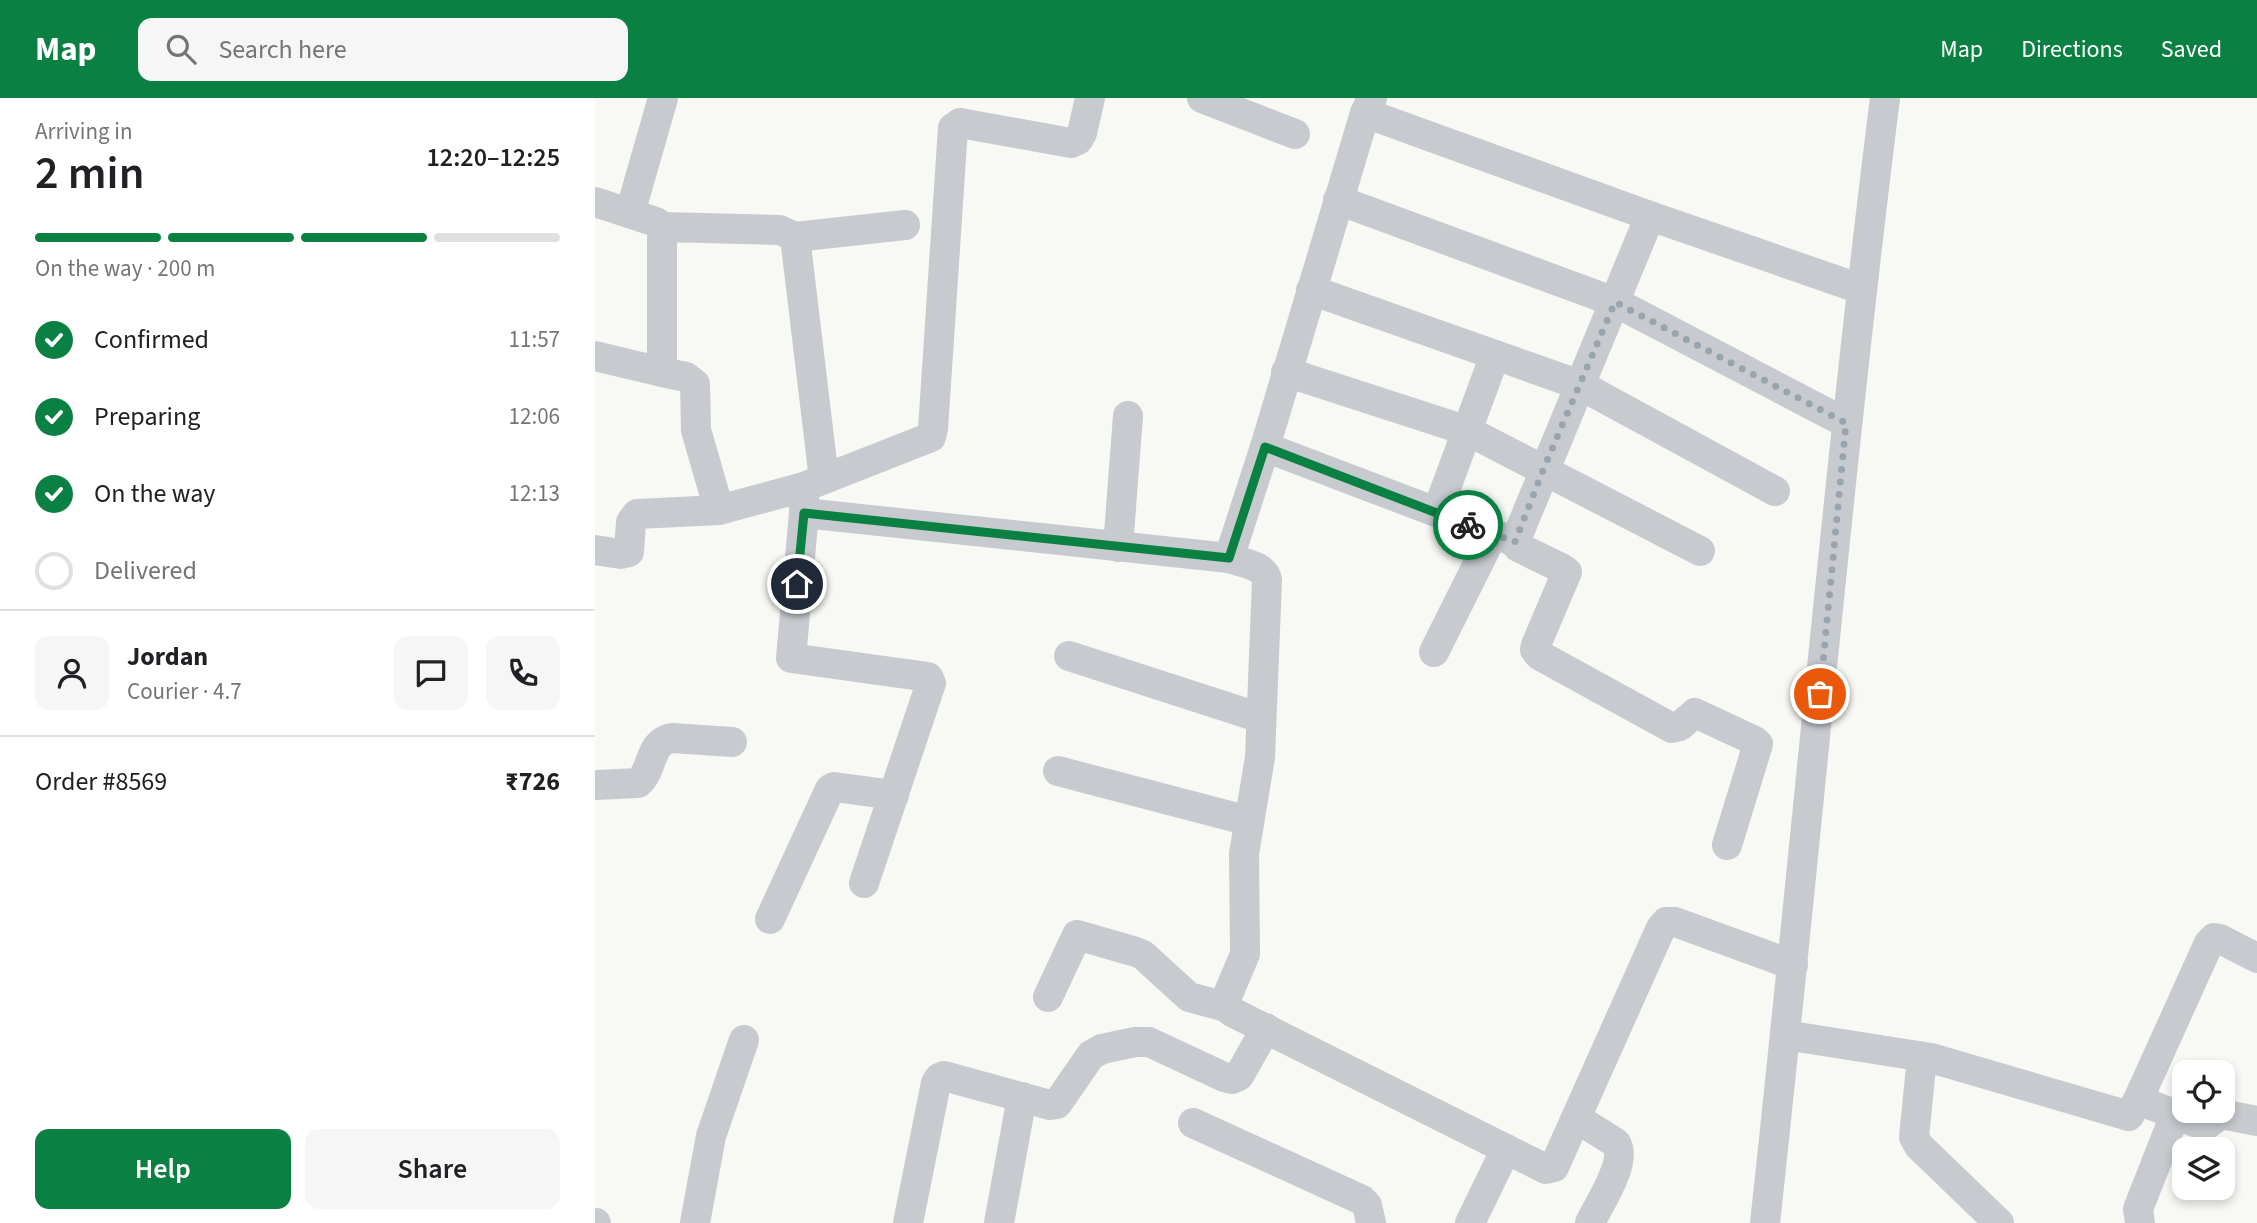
<!DOCTYPE html>
<html lang="en">
<head>
<meta charset="utf-8">
<style>
  :root { --surface:#fff; --page:#f6f6f6; --text:#202124; --muted:#757577; --line:#e0e0e0; --accent:#0b8043 }
  body { margin:0; font-family:"Source Sans 3",sans-serif; background:var(--page); color:var(--text); height:100vh; display:flex; flex-direction:column; font-size:26px; white-space:nowrap }
  * { box-sizing:border-box; margin:0 }
  p { font-size:23px; color:var(--muted) }
  .icon { flex:none; width:38px; height:38px; fill:none; stroke:currentColor; stroke-width:2; stroke-linecap:round; stroke-linejoin:round }
  .map { position:relative; flex:1; overflow:hidden }
  .panel { display:flex; flex-direction:column; background:var(--surface); width:595px }
  .panel>* { flex:none }
  .fabs { position:absolute; left:1577px; top:962px; display:grid; gap:14px }
  .fabs a { display:grid; place-items:center; width:63px; height:63px; border-radius:14px; background:var(--surface); box-shadow:0 4px 10px #0003; font-size:35px }
  .pin { position:absolute; display:grid; place-items:center; width:60px; height:60px; color:#fff; margin:-30px; border:4px solid #fff; border-radius:50%; box-shadow:0 2px 7px #0007 }
  .courier { position:absolute; display:grid; place-items:center; width:70px; height:70px; margin:-35px; border:5px solid #0b8043; border-radius:50%; background:#fff; color:#222; box-shadow:0 2px 9px #0007 }
  .overview em { font-style:normal; font-weight:600 }
  .overview div { display:flex; flex-direction:column-reverse }
  .overview { display:flex; align-items:center; justify-content:space-between; height:119px; padding:0 35px }
  h1 { font-size:46px; font-weight:600; line-height:52px }
  .bar { display:grid; grid-template-columns:repeat(4,1fr); gap:10px 7px; align-content:center; height:84px; padding:0 35px }
  .bar i { height:9px; border-radius:5px; background:var(--line) }
  .bar .on { background:var(--accent) }
  .bar p { grid-column:span 4 }
  .line { display:flex; align-items:center; gap:18px; padding:0 35px; border-top:2px solid var(--line) }
  .line div { flex:1 }
  .round { display:grid; place-items:center; flex:none; width:74px; height:74px; border-radius:14px; background:var(--page) }
  ol { padding:0 35px; list-style:none }
  li { display:flex; align-items:center; gap:21px; height:77px }
  li p { margin-inline-start:auto }
  li .icon { padding:7px; border-radius:50%; background:var(--accent); color:#fff; stroke-width:4 }
  li:last-child { color:var(--muted) }
  li i { width:38px; height:38px; border:4px solid var(--line); border-radius:50% }
  .button { display:flex; gap:14px; margin-top:auto; padding:14px 35px }
  .button a { flex:1; height:80px; border-radius:14px; background:var(--accent); color:#fff; font-size:28px; font-weight:600; line-height:80px; text-align:center }
  .button a+a { background:var(--page); color:var(--text) }
  header { display:flex; align-items:center; gap:42px; box-sizing:border-box; height:98px; padding:0 35px; background:var(--accent); color:#fff }
  header strong { font-size:33px }
  nav { display:flex; gap:38px; margin-inline-start:auto; font-size:24px }
  .search { width:490px; height:63px; background:var(--page); display:flex; align-items:center; gap:18px; box-sizing:border-box; padding:0 24px; border-radius:14px; color:var(--muted); font-size:26px }
  main { display:flex; flex:1; min-height:0 }
  .map>svg:first-child { display:block }
  .lines { fill:none; stroke-linecap:round; stroke-linejoin:round }
  .street { stroke:#c7cbcf; stroke-width:30 }
  .done { stroke:#98a5af; stroke-width:7; stroke-dasharray:0 12.6 }
  .route { stroke:#0b8043; stroke-width:9 }
</style>
</head>
<body>
<header>
<strong>Map</strong>
<div class="search"><svg class="icon" aria-label="search" viewBox="0 0 24 24"><circle cx="10" cy="10" r="6"/><path d="M15 15l6 6"/></svg>Search here</div>
<nav><a>Map</a><a>Directions</a><a>Saved</a></nav>
</header>
<main>
<section class="panel">
<div class="overview"><div><h1>2 min</h1><p>Arriving in</p></div><em>12:20–12:25</em></div>
<div class="bar"><i class="on"></i><i class="on"></i><i class="on"></i><i></i><p>On the way · 200 m</p></div>
<ol>
<li><svg class="icon" aria-label="check" viewBox="0 0 24 24"><path d="M5 12l5 5 9-10"/></svg>Confirmed<p>11:57</p></li>
<li><svg class="icon" aria-label="check" viewBox="0 0 24 24"><path d="M5 12l5 5 9-10"/></svg>Preparing<p>12:06</p></li>
<li><svg class="icon" aria-label="check" viewBox="0 0 24 24"><path d="M5 12l5 5 9-10"/></svg>On the way<p>12:13</p></li>
<li><i></i>Delivered</li>
</ol>
<div class="line" style="height:126px"><a class="round"><svg class="icon" aria-label="person" viewBox="0 0 24 24"><circle cx="12" cy="8" r="4"/><path d="M4 21q1-7 8-7t8 7"/></svg></a><div><b>Jordan</b><p>Courier · 4.7</p></div><a class="round"><svg class="icon" aria-label="chat" viewBox="0 0 24 24"><path d="M4 5h16v11H9l-5 4z"/></svg></a><a class="round"><svg class="icon" aria-label="phone" viewBox="0 0 24 24"><path d="M5 4h4l2 5-3 2q2 4 5 5l2-3 5 2v4C11 20 4 13 5 4z"/></svg></a></div>
<div class="line" style="height:91px"><div>Order #8569</div><b>₹726</b></div>
<div class="button"><a>Help</a><a>Share</a></div>
</section>
<div class="map">
<svg width="1662" height="1125" viewBox="0 0 1662 1125">
  <rect width="100%" height="100%" fill="#f8f8f5"/>
  <g class="lines">
    <g class="street">
      <path d="M607 0 700 36"/>
      <path d="M770 15 1055 118 1266 191"/>
      <path d="M743 102 1020 204 1251 325"/>
      <path d="M0 104 61 124 67 129V274L91 279 100 286 101 332 124 412 209 389V415L634 460 670 349 770 15 777 0"/>
      <path d="M35 115 68 0"/>
      <path d="M1055 118 920 444 923 449 968 471 972 474 941 547 940 552 944 557 1077 630 1085 628 1100 615 1160 643 1163 646 1132 747"/>
      <path d="M67 129 185 132 200 139 310 127"/>
      <path d="M200 139 229 381"/>
      <path d="M716 192 985 287 1180 393"/>
      <path d="M0 258 67 274"/>
      <path d="M691 274 873 333 1105 453"/>
      <path d="M670 349 920 444"/>
      <path d="M209 389 336 339 338 331 358 30 365 25 476 45 483 42 487 35 495 0"/>
      <path d="M842 414 900 257"/>
      <path d="M209 415 196 560 333 579 336 585 269 785"/>
      <path d="M523 449 533 318"/>
      <path d="M0 452 26 456 34 454 36 424 42 416 124 412"/>
      <path d="M634 460C646 465 670 467 672 482L665 659 649 756 650 856 631 901V909L637 914 951 1071 959 1069 1066 830 1071 824H1080L1198 867"/>
      <path d="M839 554 898 436"/>
      <path d="M474 558 666 620"/>
      <path d="M463 673 654 723"/>
      <path d="M0 687 43 685C59 672 53 644 77 640L137 644"/>
      <path d="M175 821 235 691 239 689 299 697"/>
      <path d="M453 899 482 837 541 854 548 857 594 899 631 909"/>
      <path d="M1190 937 1336 960 1534 1018 1543 1002 1614 845 1619 840 1625 841 1662 860"/>
      <path d="M1327 959 1319 1039 1324 1048 1404 1125"/>
      <path d="M1543 1002 1610 1028 1626 1016 1662 1023"/>
      <path d="M981 1020 1021 1045C1033 1064 1004 1106 995 1125"/>
      <path d="M598 1025 767 1102 772 1107 776 1125"/>
      <path d="M0 1125H1"/>
      <path d="M100 1125 116 1038 149 942"/>
      <path d="M313 1125 341 985 344 980 349 978 455 1007 462 1006 496 957 507 951 540 944H554L629 979 637 981 644 978 671 930"/>
      <path d="M404 1125 427 999"/>
      <path d="M875 1125 911 1051"/>
      <path d="M1170 1125C1211 750 1243 374 1290 0"/>
      <path d="M1545 1125 1543 1111 1580 1017"/>
    </g>
  </g>
  <g class="lines">
    <path class="done" d="M873 427 920 444 948 372 1020 204 1251 325 1225 596"/>
    <path class="route" d="M202 486 209 415 634 460 670 349 873 427"/>
  </g>
</svg>
<div class="fabs">
<a><svg class="icon" aria-label="locate" viewBox="0 0 24 24"><circle cx="12" cy="12" r="6"/><path d="M12 2v4M12 18v4M2 12h4M18 12h4"/></svg></a>
<a><svg class="icon" aria-label="layers" viewBox="0 0 24 24"><path d="M12 4l9 5-9 5-9-5zM3 14l9 5 9-5"/></svg></a>
</div>
<div class="pin" style="left:1225px;top:596px;background:#ea580c"><svg class="icon" aria-label="bag" viewBox="0 0 24 24"><path d="M5 8h14l-1 12H6zM9 8a3 3 0 0 1 6 0"/></svg></div>
<div class="pin" style="left:202px;top:486px;background:#1f2937"><svg class="icon" aria-label="home" viewBox="0 0 24 24"><path d="M3 11l9-7 9 7M6 9v11h12V9"/></svg></div>
<div class="courier" style="left:873px;top:427px"><svg class="icon" aria-label="bike" viewBox="0 0 24 24"><circle cx="6" cy="16" r="4"/><circle cx="18" cy="16" r="4"/><path d="M6 16l4-8h5l3 8M10 8l3 8H6M13 5h3"/></svg></div>
</div>
</main>
</body>
</html>
